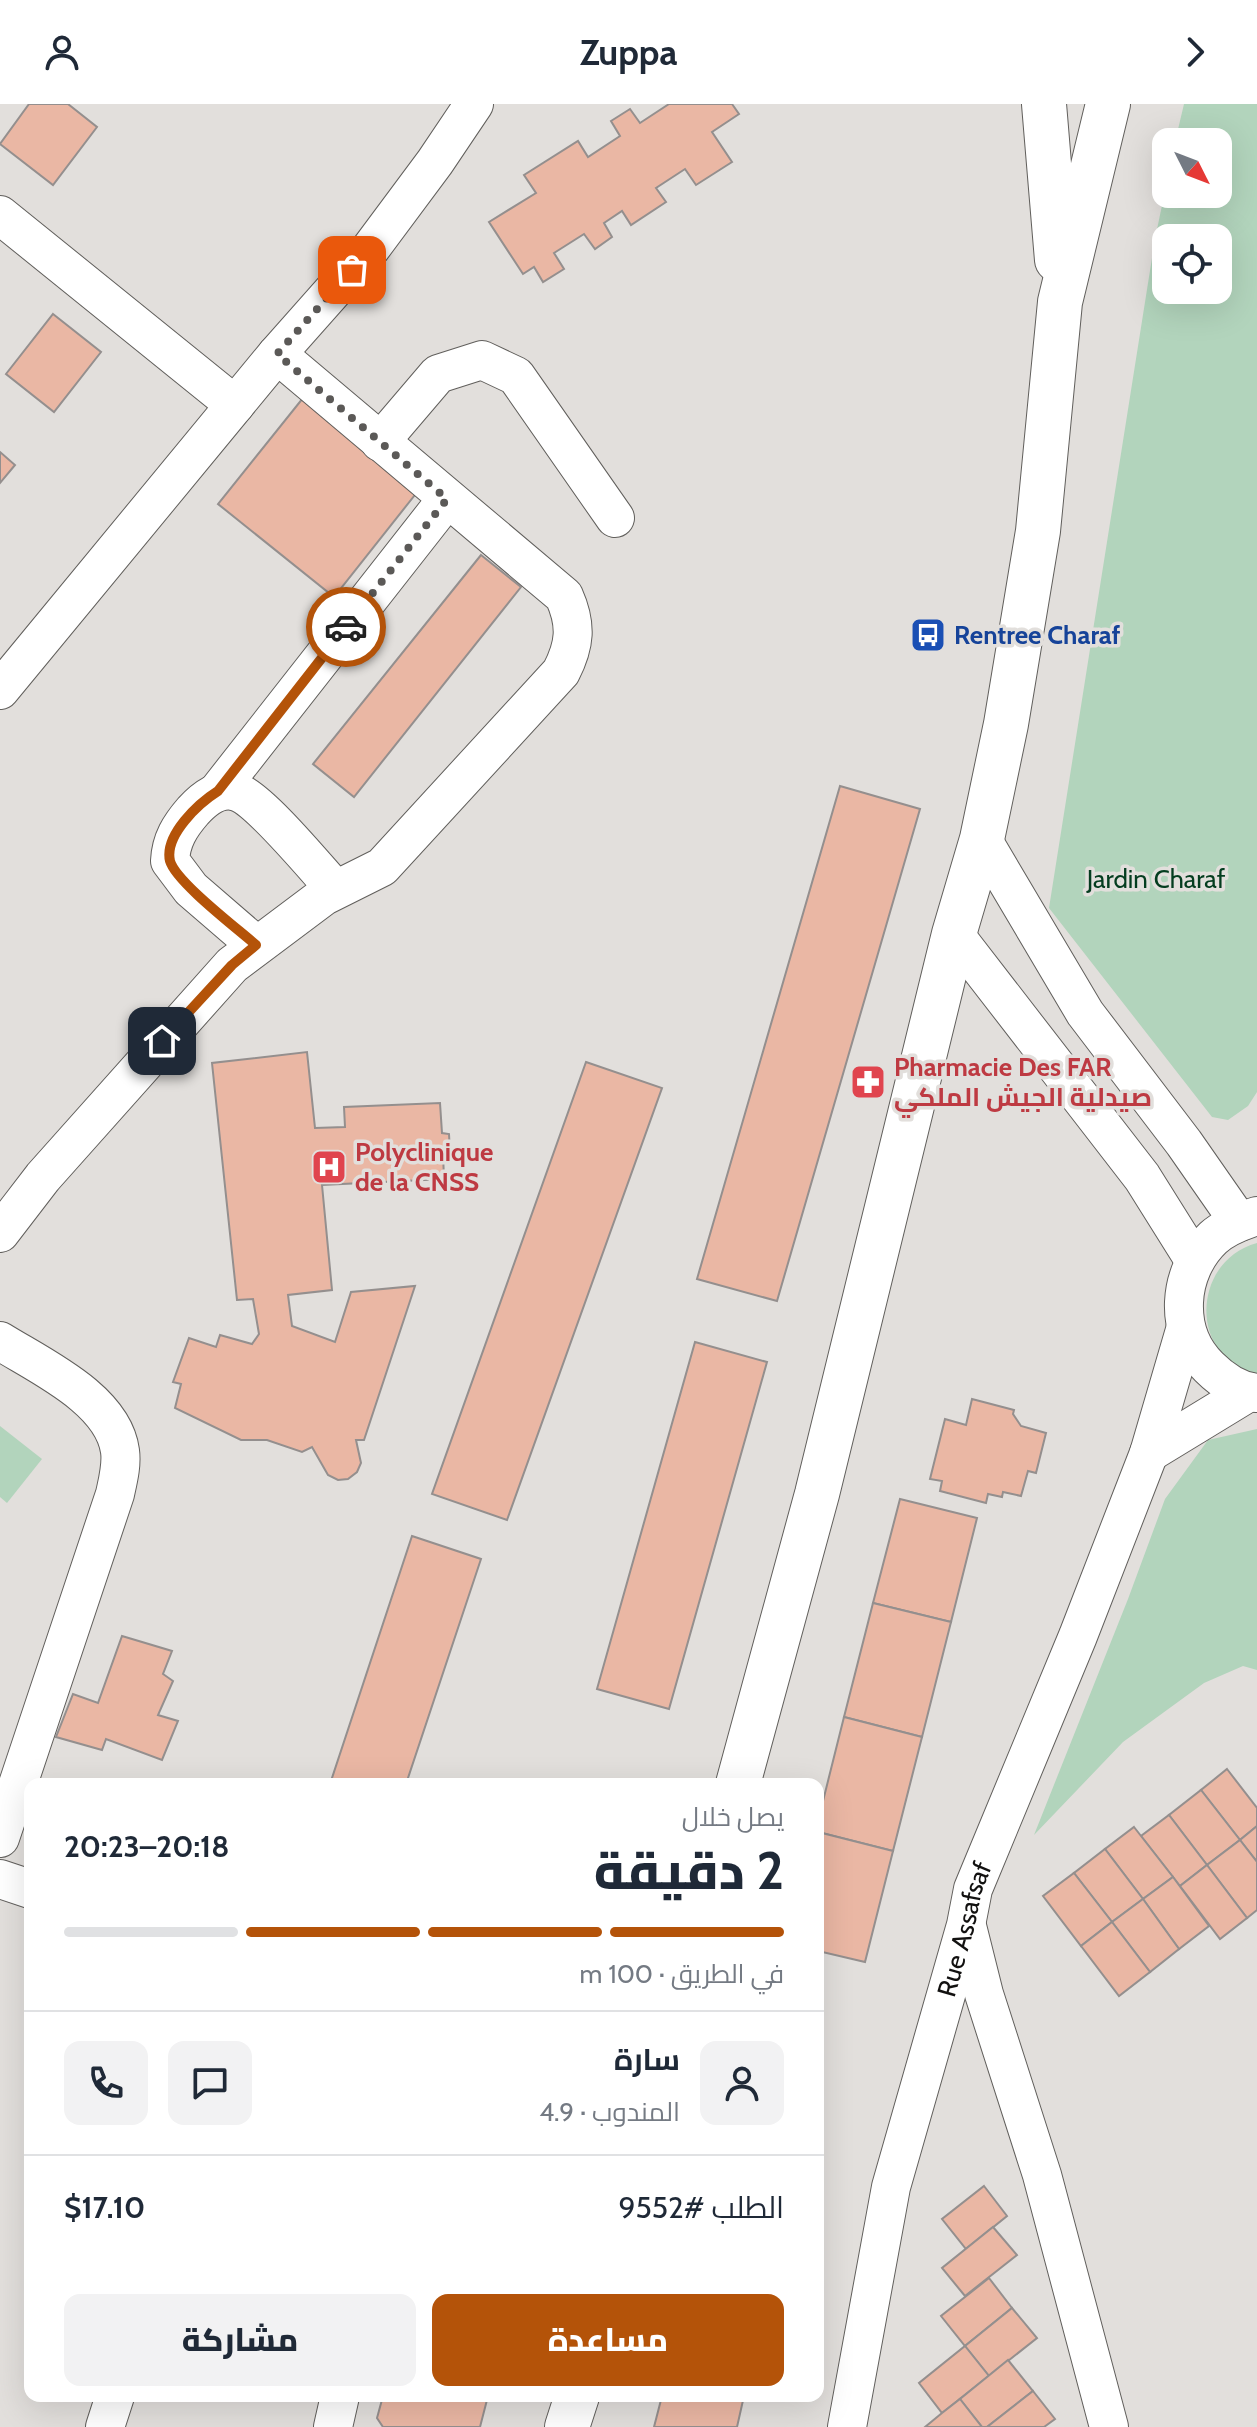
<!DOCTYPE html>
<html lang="ar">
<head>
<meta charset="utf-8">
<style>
  :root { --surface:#fff; --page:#f2f2f3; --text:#1f2937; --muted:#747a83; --line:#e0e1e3; --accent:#b45309 }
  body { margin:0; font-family:Cabin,Cairo,sans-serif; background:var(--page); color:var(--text); direction:rtl; height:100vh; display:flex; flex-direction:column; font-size:30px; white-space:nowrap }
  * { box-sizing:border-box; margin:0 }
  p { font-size:26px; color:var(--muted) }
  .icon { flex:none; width:44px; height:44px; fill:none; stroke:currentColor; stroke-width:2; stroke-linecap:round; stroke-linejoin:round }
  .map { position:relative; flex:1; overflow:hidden; direction:ltr }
  .drawer { position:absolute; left:24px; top:1674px; width:800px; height:624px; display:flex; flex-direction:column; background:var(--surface); border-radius:16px; box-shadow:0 8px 32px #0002; direction:rtl }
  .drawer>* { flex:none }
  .needle { width:52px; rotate:132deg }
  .buttons { position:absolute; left:1152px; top:24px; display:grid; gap:16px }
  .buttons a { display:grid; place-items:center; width:80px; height:80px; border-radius:16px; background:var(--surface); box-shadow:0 8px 32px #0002; font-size:40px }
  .pin { position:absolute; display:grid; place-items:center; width:68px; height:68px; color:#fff; margin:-34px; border-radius:16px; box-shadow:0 4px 12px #0006 }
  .courier { position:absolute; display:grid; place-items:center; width:80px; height:80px; margin:-40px; border:6px solid #b45309; border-radius:50%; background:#fff; color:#222; box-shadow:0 2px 10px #0007 }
  .headline em { font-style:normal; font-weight:800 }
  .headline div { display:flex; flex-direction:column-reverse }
  .headline { display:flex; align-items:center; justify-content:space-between; height:136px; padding:0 40px }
  h1 { font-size:52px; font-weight:800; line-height:60px }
  .bar { display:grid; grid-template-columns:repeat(4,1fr); gap:12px 8px; align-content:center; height:96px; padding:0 40px }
  .bar i { height:10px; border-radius:6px; background:var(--line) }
  .bar .active { background:var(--accent) }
  .bar p { grid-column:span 4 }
  .line { display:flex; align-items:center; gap:20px; padding:0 40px; border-top:2px solid var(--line) }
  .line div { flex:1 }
  .round { display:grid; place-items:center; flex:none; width:84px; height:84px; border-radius:16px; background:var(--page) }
  .button { display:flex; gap:16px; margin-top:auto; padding:16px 40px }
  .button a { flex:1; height:92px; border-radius:16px; background:var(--accent); color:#fff; font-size:32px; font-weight:800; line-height:92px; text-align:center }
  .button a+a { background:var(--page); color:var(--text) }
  header { display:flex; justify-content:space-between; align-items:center; height:104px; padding:0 40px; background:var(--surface); font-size:36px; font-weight:800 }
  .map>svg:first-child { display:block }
  .green { fill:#b2d4bc; fill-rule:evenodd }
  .building { fill:#eab7a4; stroke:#948f8e; stroke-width:2 }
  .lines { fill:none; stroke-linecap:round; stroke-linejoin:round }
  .minor-casing { stroke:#615f5c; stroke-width:40 }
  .major-casing { stroke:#615f5c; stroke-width:46 }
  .minor { stroke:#fff; stroke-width:38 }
  .major { stroke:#fff; stroke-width:44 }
  .done { stroke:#5b5957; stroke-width:8; stroke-dasharray:0 14.4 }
  .route { stroke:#b45309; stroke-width:10 }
  .labels { text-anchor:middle; stroke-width:7; stroke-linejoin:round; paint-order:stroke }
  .transit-label { font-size:26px; font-weight:bold; fill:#164399; stroke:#e2dfdc; text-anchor:start }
  .park-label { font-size:26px; fill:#043d1f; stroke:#e2dfdc }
  .health-label { font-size:26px; font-weight:bold; fill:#be3a42; stroke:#e2dfdc; text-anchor:start }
  .street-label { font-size:26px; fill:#121110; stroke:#e2dfdc }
</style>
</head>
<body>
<header><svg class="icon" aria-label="forward" viewBox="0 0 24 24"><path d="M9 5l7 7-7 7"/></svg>Zuppa<svg class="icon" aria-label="person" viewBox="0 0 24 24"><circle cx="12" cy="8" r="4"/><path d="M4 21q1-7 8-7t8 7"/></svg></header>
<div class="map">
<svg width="1257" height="2323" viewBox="0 0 1257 2323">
  <rect width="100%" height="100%" fill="#e2dfdc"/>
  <g class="green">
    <path d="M1184 0H1257V988L1248 1002 1228 1016 1212 1013 1049 804 1155 135 1166 82V90H1218V38H1175ZM1218 134V186H1166V134Z"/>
    <path d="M1257 1139V1270C1188 1255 1191 1157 1257 1139Z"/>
    <path d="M0 1322 42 1355 7 1399 0 1393Z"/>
    <path d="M1257 1325V1566L1243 1562 1204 1579 1123 1638 1034 1731 1128 1495 1165 1395 1208 1336Z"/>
  </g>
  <g class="building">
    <path d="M29 0H68L97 23 53 81 0 40Z"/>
    <path d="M669 0H732L739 10 712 28 732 58 696 81 685 65 656 84 666 98 631 121 622 107 604 119 612 133 595 145 584 130 554 149 564 165 543 178 534 163 523 170 489 118 536 89 524 71 578 37 588 53 620 32 611 17 630 5 640 19Z"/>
    <path d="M53 210 101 248 54 308 6 270Z"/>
    <path d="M307 289 422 382 334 493 218 400Z"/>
    <path d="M0 348 15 361 0 379Z"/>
    <path d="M481 451 521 483 354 693 313 660Z"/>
    <path d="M840 682 920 705 777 1197 697 1175Z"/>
    <path d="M307 948 315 1024 345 1023 344 1003 440 999 442 1029 449 1030 450 1049H443L444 1075 322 1081 332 1186 288 1191 292 1222 335 1238 351 1188 415 1182 364 1336H356L361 1359 357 1368 348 1375 338 1376 328 1371 312 1343 302 1348 267 1336H241L175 1304 181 1280 173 1278 189 1234 216 1243 220 1231 252 1240 259 1230 253 1195 237 1196 212 959Z"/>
    <path d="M586 958 662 984 507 1416 432 1390Z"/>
    <path d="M695 1238 767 1258 669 1605 597 1585Z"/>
    <path d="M972 1295 1014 1306 1013 1310 1021 1322 1046 1329 1036 1369 1028 1367 1021 1392 1003 1388 1002 1393 988 1390 986 1399 940 1387 942 1377 930 1375 945 1315 966 1321Z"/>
    <path d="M900 1395 977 1414 951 1518 873 1499Z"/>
    <path d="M412 1432 481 1455 406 1680H330Z"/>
    <path d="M873 1499 951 1518 922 1633 844 1613Z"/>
    <path d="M122 1532 172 1547 163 1570 173 1577 158 1611 178 1617 162 1656 106 1635 102 1646 56 1633 73 1590 98 1599Z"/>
    <path d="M844 1613 922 1633 893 1747 818 1728V1717Z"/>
    <path d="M1227 1665 1257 1704V1722L1240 1736 1201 1686Z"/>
    <path d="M1201 1686 1240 1736 1207 1761 1169 1711Z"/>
    <path d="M1169 1711 1207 1761 1180 1782 1141 1732Z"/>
    <path d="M1257 1722V1758L1240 1736Z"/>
    <path d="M1134 1723 1173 1773 1143 1795 1105 1745Z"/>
    <path d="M818 1728 893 1747 865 1858 818 1847Z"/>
    <path d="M1240 1736 1257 1758V1806L1247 1814 1207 1761Z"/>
    <path d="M1105 1745 1143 1795 1112 1818 1074 1769Z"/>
    <path d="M1207 1761 1247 1814 1220 1835 1180 1782Z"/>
    <path d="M1074 1769 1112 1818 1081 1842 1043 1792Z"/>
    <path d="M1173 1773 1209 1822 1179 1845 1143 1795Z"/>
    <path d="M1143 1795 1179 1845 1150 1868 1112 1818Z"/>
    <path d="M1112 1818 1150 1868 1119 1892 1081 1842Z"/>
    <path d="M984 2082 1007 2112 966 2145 942 2115Z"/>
    <path d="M993 2123 1017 2151 965 2192 942 2164Z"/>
    <path d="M989 2174 1012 2204 965 2242 941 2212Z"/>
    <path d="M1012 2204 1037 2234 989 2272 965 2242Z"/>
    <path d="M965 2242 989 2272 942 2309 919 2279Z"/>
    <path d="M1008 2256 1033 2287 987 2323H982L960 2295Z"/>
    <path d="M1033 2287 1055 2315 1044 2323H987Z"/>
    <path d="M383 2292H488L480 2323H383L377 2314Z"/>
    <path d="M662 2292H744L737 2323H654Z"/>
    <path d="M960 2295 982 2323H925L942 2309Z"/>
  </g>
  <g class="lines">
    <defs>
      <g id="minor">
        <path d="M0 111 235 301"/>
        <path d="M380 338 438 270 482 256 516 272 615 414"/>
        <path d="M0 586 277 250 371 144 435 58 474 0"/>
        <path d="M218 687 447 395"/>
        <path d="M982 735 1085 909 1184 1039 1239 1118"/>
        <path d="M954 830 1142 1073 1194 1156"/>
        <path d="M256 841 191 785 170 757C171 736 180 722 193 707 204 695 219 682 237 688 259 695 316 764 335 785"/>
        <path d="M1257 1112C1241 1117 1225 1123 1213 1134 1177 1168 1173 1228 1209 1263 1222 1276 1238 1287 1257 1289"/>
        <path d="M0 1129 43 1073 232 861 324 792 382 763 561 568C575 541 577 521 564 492L277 250"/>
        <path d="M0 1237C40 1262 113 1295 120 1347 122 1361 118 1376 115 1390L0 1734"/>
        <path d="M1149 1349 1249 1288"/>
        <path d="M0 1775 30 1785"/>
        <path d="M967 1822 984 1890 1042 2071 1109 2323"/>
        <path d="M105 2323 115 2292"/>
        <path d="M333 2323 340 2292"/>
        <path id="s1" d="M847 2323 891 2083 966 1821 973 1785 1078 1532 1149 1349 1185 1226"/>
      </g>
      <g id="major">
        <path d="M1044 0 1057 156"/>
        <path d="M738 1680 817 1390 954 830 982 735 1006 620 1038 427 1060 198 1108 0"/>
        <path d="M567 2323 577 2292"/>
      </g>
    </defs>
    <use href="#minor" class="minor-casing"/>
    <use href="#major" class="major-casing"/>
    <use href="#minor" class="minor"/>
    <use href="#major" class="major"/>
  </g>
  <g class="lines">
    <path class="done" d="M346 523 447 395 277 250 352 166"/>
    <path class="route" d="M162 937 232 861 256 841C238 825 176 778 170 757 164 731 199 699 218 687L346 523"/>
  </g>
  <defs>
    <symbol id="bus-square" viewBox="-11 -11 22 22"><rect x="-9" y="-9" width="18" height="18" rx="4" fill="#1a4fb4" stroke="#e2dfdc"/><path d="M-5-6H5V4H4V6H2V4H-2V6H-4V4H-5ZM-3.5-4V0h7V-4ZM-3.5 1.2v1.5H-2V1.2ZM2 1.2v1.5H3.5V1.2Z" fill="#fff"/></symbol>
    <symbol id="pharmacy-square" viewBox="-11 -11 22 22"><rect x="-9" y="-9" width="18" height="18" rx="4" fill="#e0444e" stroke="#e2dfdc"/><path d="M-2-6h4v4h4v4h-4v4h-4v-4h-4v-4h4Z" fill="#fff"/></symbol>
    <symbol id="hospital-square" viewBox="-11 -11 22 22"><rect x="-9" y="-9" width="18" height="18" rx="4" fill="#e0444e" stroke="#e2dfdc"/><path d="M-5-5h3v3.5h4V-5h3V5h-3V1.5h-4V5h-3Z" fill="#fff"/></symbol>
  </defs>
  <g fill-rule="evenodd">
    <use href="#bus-square" x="908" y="511" width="40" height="40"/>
    <use href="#pharmacy-square" x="848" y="958" width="40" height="40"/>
    <use href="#hospital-square" x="309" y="1043" width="40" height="40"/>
  </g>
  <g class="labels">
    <g class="transit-label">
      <text x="954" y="540">Rentree Charaf</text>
    </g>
    <g class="park-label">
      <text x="1156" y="784">Jardin Charaf</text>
    </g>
    <g class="health-label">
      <text x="894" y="972">Pharmacie Des FAR<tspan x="894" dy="30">صيدلية الجيش الملكي</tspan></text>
      <text x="355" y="1057">Polyclinique<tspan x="355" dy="30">de la CNSS</tspan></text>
    </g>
    <g class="street-label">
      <text dy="9" stroke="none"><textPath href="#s1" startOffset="512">Rue Assafsaf</textPath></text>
    </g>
  </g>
</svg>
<div class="buttons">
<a><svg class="needle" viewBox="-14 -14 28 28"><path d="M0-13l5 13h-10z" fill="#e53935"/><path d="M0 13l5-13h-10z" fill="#747a83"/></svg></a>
<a><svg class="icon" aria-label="locate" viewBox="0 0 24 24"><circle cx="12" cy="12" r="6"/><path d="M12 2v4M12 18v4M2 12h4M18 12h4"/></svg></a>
</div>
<div class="pin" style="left:352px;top:166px;background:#ea580c"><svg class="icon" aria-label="bag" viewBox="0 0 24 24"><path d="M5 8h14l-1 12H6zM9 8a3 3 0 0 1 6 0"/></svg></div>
<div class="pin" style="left:162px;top:937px;background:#1f2937"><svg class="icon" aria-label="home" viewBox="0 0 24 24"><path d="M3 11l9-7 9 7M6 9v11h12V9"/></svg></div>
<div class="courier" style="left:346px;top:523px"><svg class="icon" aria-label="car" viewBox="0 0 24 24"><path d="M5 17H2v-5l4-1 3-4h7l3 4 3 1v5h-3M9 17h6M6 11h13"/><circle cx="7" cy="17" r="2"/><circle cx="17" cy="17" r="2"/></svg></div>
<section class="drawer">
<div class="headline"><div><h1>2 دقيقة</h1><p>يصل خلال</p></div><em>20:18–20:23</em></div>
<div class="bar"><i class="active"></i><i class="active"></i><i class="active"></i><i></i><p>في الطريق · 100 m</p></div>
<div class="line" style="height:144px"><a class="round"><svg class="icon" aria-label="person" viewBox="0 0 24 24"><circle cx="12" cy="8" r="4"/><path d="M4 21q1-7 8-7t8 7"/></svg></a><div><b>سارة</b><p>المندوب · 4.9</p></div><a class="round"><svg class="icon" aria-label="chat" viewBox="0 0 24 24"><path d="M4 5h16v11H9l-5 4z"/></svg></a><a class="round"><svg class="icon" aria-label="phone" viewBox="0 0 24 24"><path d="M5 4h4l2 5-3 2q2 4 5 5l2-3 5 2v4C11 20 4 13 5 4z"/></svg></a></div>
<div class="line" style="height:104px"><div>الطلب #9552</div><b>$17.10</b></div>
<div class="button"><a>مساعدة</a><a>مشاركة</a></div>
</section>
</div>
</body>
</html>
